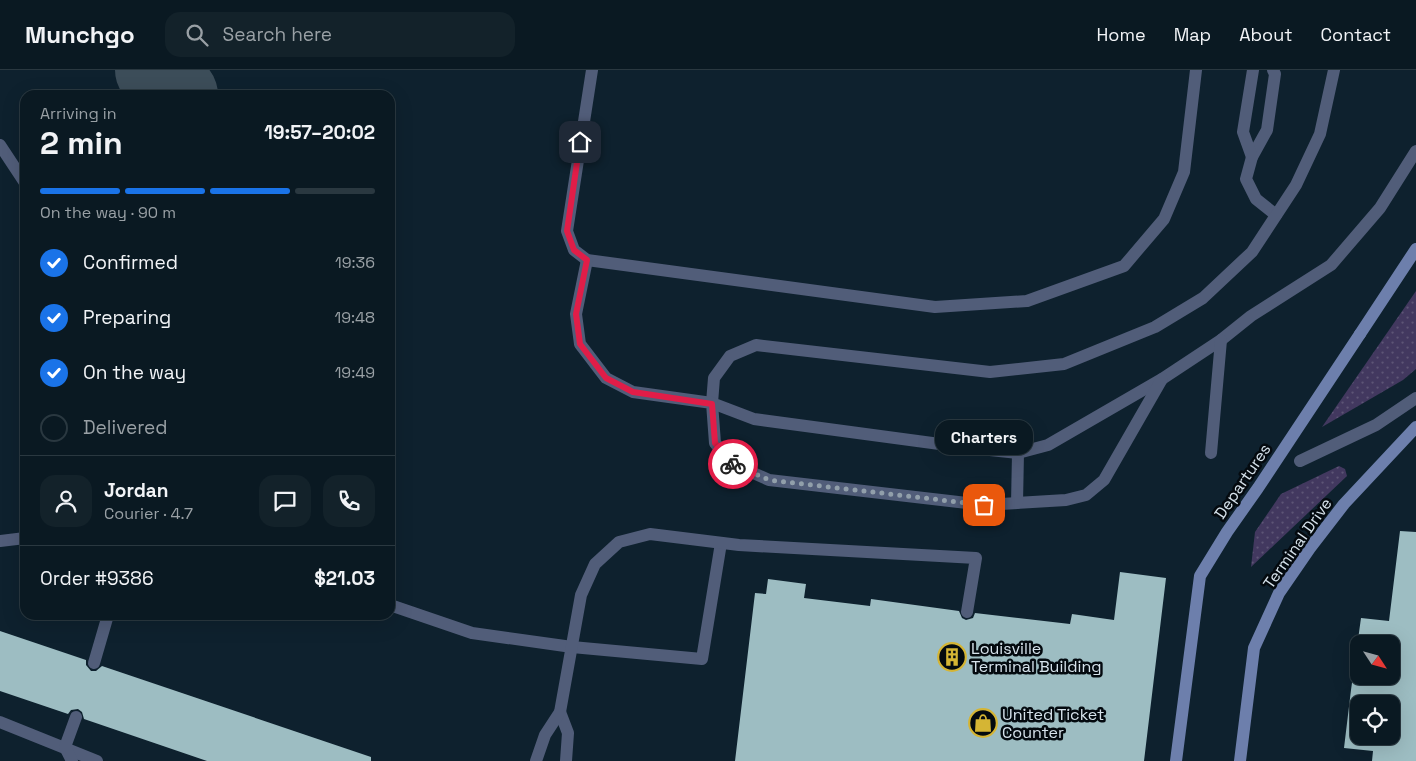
<!DOCTYPE html>
<html lang="en">
<head>
<meta charset="utf-8">
<style>
  :root { --surface:#0a1922; --page:#13222a; --text:#f1f3f6; --muted:#99a0a5; --line:#2a3840; --accent:#1a73e8 }
  body { margin:0; font-family:"Space Grotesk",sans-serif; background:var(--page); color:var(--text); height:100vh; display:flex; flex-direction:column; font-size:19px; white-space:nowrap }
  * { box-sizing:border-box; margin:0 }
  p { font-size:16px; color:var(--muted) }
  .icon { flex:none; width:28px; height:28px; fill:none; stroke:currentColor; stroke-width:2; stroke-linecap:round; stroke-linejoin:round }
  .map { position:relative; flex:1; overflow:hidden }
  .panel { position:absolute; left:20px; top:20px; width:375px; height:530px; display:flex; flex-direction:column; background:var(--surface); border-radius:15px; box-shadow:0 5px 20px #0002,0 0 0 1px var(--line) }
  .panel>* { flex:none }
  .needle { width:32px; rotate:126deg }
  .fabs { position:absolute; left:1350px; top:565px; display:grid; gap:10px }
  .fabs a { display:grid; place-items:center; width:50px; height:50px; border-radius:10px; background:var(--surface); box-shadow:0 5px 20px #0002,0 0 0 1px var(--line); font-size:25px }
  .pin { position:absolute; display:grid; place-items:center; width:42px; height:42px; color:#fff; margin:-21px; border-radius:10px; box-shadow:0 2px 8px #0006 }
  .courier { position:absolute; display:grid; place-items:center; width:50px; height:50px; margin:-25px; border:4px solid #e11d48; border-radius:50%; background:#fff; color:#222; box-shadow:0 1px 6px #0007 }
  .bubble { position:absolute; height:35px; border-radius:15px; background:var(--surface); box-shadow:0 5px 20px #0002,0 0 0 1px var(--line); font-size:16px; font-weight:700; line-height:35px; text-align:center }
  .headline em { font-style:normal; font-weight:700 }
  .headline div { display:flex; flex-direction:column-reverse }
  .headline { display:flex; align-items:center; justify-content:space-between; height:85px; padding:0 20px }
  h1 { font-size:32px; font-weight:700; line-height:38px }
  .bar { display:grid; grid-template-columns:repeat(4,1fr); gap:8px 5px; align-content:center; height:60px; padding:0 20px }
  .bar i { height:6px; border-radius:4px; background:var(--line) }
  .bar .current { background:var(--accent) }
  .bar p { grid-column:span 4 }
  .line { display:flex; align-items:center; gap:12px; padding:0 20px; border-top:1px solid var(--line) }
  .line div { flex:1 }
  .round { display:grid; place-items:center; flex:none; width:52px; height:52px; border-radius:15px; background:var(--page) }
  ol { padding:0 20px; list-style:none }
  li { display:flex; align-items:center; gap:15px; height:55px }
  li p { margin-inline-start:auto }
  li .icon { padding:5px; border-radius:50%; background:var(--accent); color:#fff; stroke-width:4 }
  li:last-child { color:var(--muted) }
  li i { width:28px; height:28px; border:2px solid var(--line); border-radius:50% }
  header { display:flex; align-items:center; gap:30px; box-sizing:border-box; height:70px; padding:0 25px; background:var(--surface); border-bottom:1px solid var(--line) }
  header strong { font-size:24px }
  nav { display:flex; gap:28px; margin-inline-start:auto; font-size:18px }
  .search { width:350px; height:45px; background:var(--page); display:flex; align-items:center; gap:12px; box-sizing:border-box; padding:0 18px; border-radius:15px; color:var(--muted); font-size:19px }
  .map>svg:first-child { display:block }
  .grass { fill:url(#grass-dots) }
  .lines { fill:none; stroke-linecap:round; stroke-linejoin:round }
  .taxiway { stroke:#3c4d59; stroke-width:82 }
  .building { fill:#9dbdc2; fill-rule:evenodd }
  .service { stroke:#515d79; stroke-width:12 }
  .secondary { stroke:#6d7fac; stroke-width:12 }
  .secondary-bridge { stroke:#6d7fac; stroke-width:12 }
  .done { stroke:#919faa; stroke-width:5; stroke-dasharray:0 9 }
  .route { stroke:#e11d48; stroke-width:6 }
  .labels { text-anchor:middle; stroke-width:5; stroke-linejoin:round; paint-order:stroke }
  .street-label { font-size:16px; fill:#d7e3ec; stroke:#040a0f }
  .poi-label { font-size:16px; fill:#d7e3ec; stroke:#040a0f; text-anchor:start }
</style>
</head>
<body>
<header>
<strong>Munchgo</strong>
<div class="search"><svg class="icon" aria-label="search" viewBox="0 0 24 24"><circle cx="10" cy="10" r="6"/><path d="M15 15l6 6"/></svg>Search here</div>
<nav><a>Home</a><a>Map</a><a>About</a><a>Contact</a></nav>
</header>
<div class="map">
<svg width="1416" height="691" viewBox="0 0 1416 691">
  <defs>
    <pattern id="grass-dots" width="8" height="8" patternUnits="userSpaceOnUse" patternTransform="scale(1.25)"><rect width="8" height="8" fill="#42385f"/><path d="M2 2h.1M6 6h.1" fill="none" stroke="#5d5576" stroke-width="1.8" stroke-linecap="round"/></pattern>
  </defs>
  <rect width="100%" height="100%" fill="#0e212e"/>
  <g class="grass">
    <path d="M1416 221V299L1403 310 1322 357Z"/>
    <path d="M1339 396 1345 399 1347 406 1251 497 1255 462 1281 424Z"/>
  </g>
  <g class="lines">
    <path class="taxiway" d="M156 0 177 25"/>
  </g>
  <g class="building">
    <path d="M1400 461 1416 462V691H1372L1373 681 1344 678 1351 620 1361 548 1389 551ZM1359 574H1391V606H1359ZM1359 634H1391V666H1359Z"/>
    <path d="M1120 502 1166 508 1144 691H735L755 523 766 524 768 509 806 514 804 528 870 536 871 529 959 541 962 548 966 550 973 548 975 543 1070 554 1072 544 1114 550Z"/>
    <path d="M0 561 86 590V595L91 601H96L102 596 371 687V691H207L84 649 82 642 78 639 71 640 68 644 0 621Z"/>
  </g>
  <g class="lines">
    <g class="service">
      <path d="M592 0 567 161 574 180 587 190 935 237 1027 231 1124 196 1164 149 1184 102 1196 0"/>
      <path d="M1273 0 1275 4 1267 60 1252 87 1246 109 1256 129 1276 145"/>
      <path d="M1334 0 1320 64 1296 115 1252 182 1203 228 1155 257 1064 294 990 302 756 275 730 286 714 308 712 333 754 349 962 377 1018 383 1048 375 1162 309 1221 270 1251 246 1331 195 1380 138 1416 81"/>
      <path d="M0 75 25 113"/>
      <path d="M1252 87 1243 62 1253 0"/>
      <path d="M587 190 576 244 580 274 606 308 633 322 712 333 715 373 733 394 769 410 984 435 1066 430 1086 425 1104 410 1162 309"/>
      <path d="M1211 383 1221 270"/>
      <path d="M1300 391 1376 355 1416 328"/>
      <path d="M1017 433 1018 383"/>
      <path d="M0 471 25 468"/>
      <path d="M390 535 472 563 572 577 702 589 721 473"/>
      <path d="M94 593 108 545"/>
      <path d="M560 642 568 663 566 691"/>
      <path d="M0 652 97 691"/>
      <path d="M72 691 65 677 76 647"/>
      <path d="M536 691 545 665 560 642 581 525 595 494 619 472 650 464 739 475 976 488 967 542"/>
    </g>
    <g class="secondary">
      <path d="M1360 264 1416 179"/>
      <path d="M1240 691 1254 578 1279 523 1310 478 1344 434 1416 357"/>
    </g>
    <path class="secondary-bridge" d="M1176 691 1200 506 1227 462 1258 418 1360 264"/>
  </g>
  <g class="lines">
    <path class="done" d="M733 394 769 410 984 435"/>
    <path class="route" d="M580 72 567 161 574 180 587 190 576 244 580 274 606 308 633 322 712 334 715 373 733 394"/>
  </g>
  <defs>
    <symbol id="building-ring" viewBox="-11 -11 22 22"><circle r="9.5" fill="#040a0f" stroke="#d5b534" stroke-width="1.5"/><path d="M-4-6H4V6H1V3H-1V6H-4ZM-2.5-4.3h1.7v1.8h-1.7ZM.8-4.3h1.7v1.8H.8ZM-2.5-1h1.7V.8h-1.7ZM.8-1h1.7V.8H.8Z" fill="#d5b534"/></symbol>
    <symbol id="shop-ring" viewBox="-11 -11 22 22"><circle r="9.5" fill="#040a0f" stroke="#d5b534" stroke-width="1.5"/><path d="M-5-2.5h2.3a2.7 3.5 0 0 1 5.4 0H5L5.5 6h-11ZM-1.5-2.5h3a1.5 2.3 0 0 0-3 0Z" fill="#d5b534"/></symbol>
  </defs>
  <g fill-rule="evenodd">
    <use href="#building-ring" x="936" y="571" width="32" height="32"/>
    <use href="#shop-ring" x="967" y="637" width="32" height="32"/>
  </g>
  <g class="labels">
    <g class="street-label">
      <text transform="translate(1242 411) rotate(-56)" y="6">Departures</text>
      <text transform="translate(1297 473) rotate(-55)" y="6">Terminal Drive</text>
    </g>
    <g class="poi-label">
      <text x="971" y="584">Louisville<tspan x="971" dy="18">Terminal Building</tspan></text>
      <text x="1002" y="650">United Ticket<tspan x="1002" dy="18">Counter</tspan></text>
    </g>
  </g>
</svg>
<div class="fabs">
<a><svg class="needle" viewBox="-14 -14 28 28"><path d="M0-13l5 13h-10z" fill="#e53935"/><path d="M0 13l5-13h-10z" fill="#99a0a5"/></svg></a>
<a><svg class="icon" aria-label="locate" viewBox="0 0 24 24"><circle cx="12" cy="12" r="6"/><path d="M12 2v4M12 18v4M2 12h4M18 12h4"/></svg></a>
</div>
<div class="pin" style="left:984px;top:435px;background:#ea580c"><svg class="icon" aria-label="bag" viewBox="0 0 24 24"><path d="M5 8h14l-1 12H6zM9 8a3 3 0 0 1 6 0"/></svg></div>
<div class="pin" style="left:580px;top:72px;background:#1f2937"><svg class="icon" aria-label="home" viewBox="0 0 24 24"><path d="M3 11l9-7 9 7M6 9v11h12V9"/></svg></div>
<div class="courier" style="left:733px;top:394px"><svg class="icon" aria-label="bike" viewBox="0 0 24 24"><circle cx="6" cy="16" r="4"/><circle cx="18" cy="16" r="4"/><path d="M6 16l4-8h5l3 8M10 8l3 8H6M13 5h3"/></svg></div>
<div class="bubble" style="left:935px;top:350px;width:98px">Charters</div>
<section class="panel">
<div class="headline"><div><h1>2 min</h1><p>Arriving in</p></div><em>19:57–20:02</em></div>
<div class="bar"><i class="current"></i><i class="current"></i><i class="current"></i><i></i><p>On the way · 90 m</p></div>
<ol>
<li><svg class="icon" aria-label="check" viewBox="0 0 24 24"><path d="M5 12l5 5 9-10"/></svg>Confirmed<p>19:36</p></li>
<li><svg class="icon" aria-label="check" viewBox="0 0 24 24"><path d="M5 12l5 5 9-10"/></svg>Preparing<p>19:48</p></li>
<li><svg class="icon" aria-label="check" viewBox="0 0 24 24"><path d="M5 12l5 5 9-10"/></svg>On the way<p>19:49</p></li>
<li><i></i>Delivered</li>
</ol>
<div class="line" style="height:90px"><a class="round"><svg class="icon" aria-label="person" viewBox="0 0 24 24"><circle cx="12" cy="8" r="4"/><path d="M4 21q1-7 8-7t8 7"/></svg></a><div><b>Jordan</b><p>Courier · 4.7</p></div><a class="round"><svg class="icon" aria-label="chat" viewBox="0 0 24 24"><path d="M4 5h16v11H9l-5 4z"/></svg></a><a class="round"><svg class="icon" aria-label="phone" viewBox="0 0 24 24"><path d="M5 4h4l2 5-3 2q2 4 5 5l2-3 5 2v4C11 20 4 13 5 4z"/></svg></a></div>
<div class="line" style="height:65px"><div>Order #9386</div><b>$21.03</b></div>
</section>
</div>
</body>
</html>
